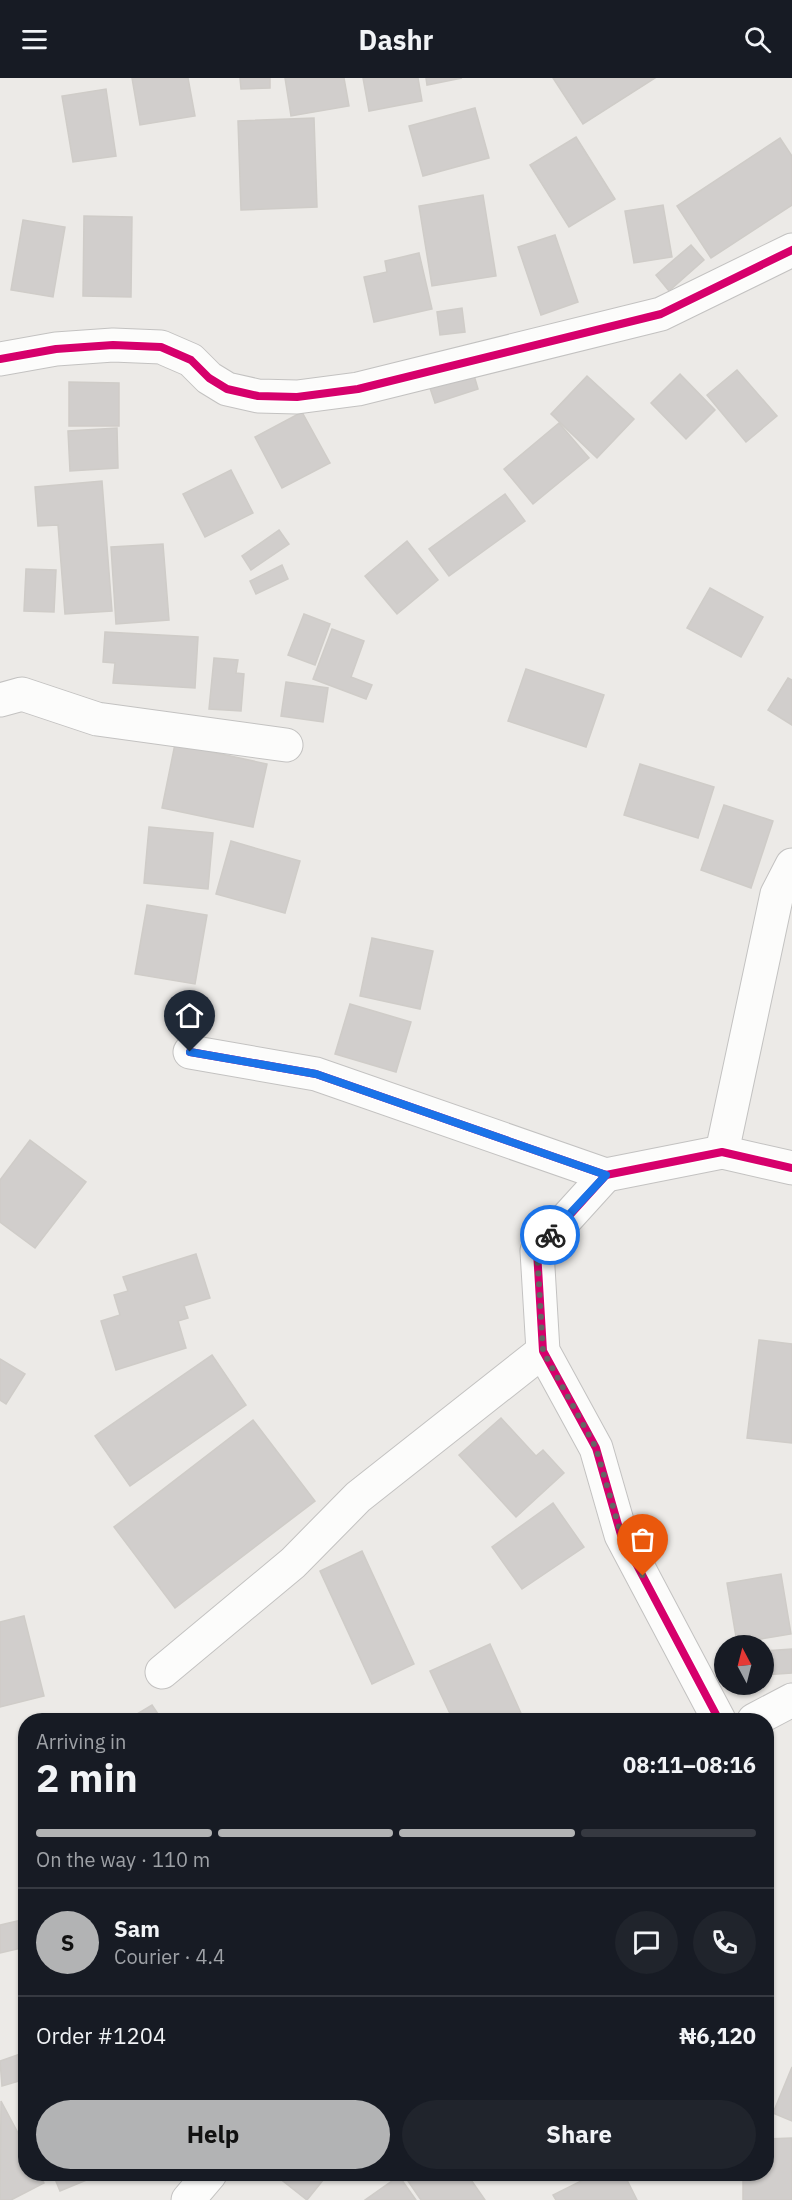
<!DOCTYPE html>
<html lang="en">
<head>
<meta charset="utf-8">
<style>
  :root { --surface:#171b24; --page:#20242c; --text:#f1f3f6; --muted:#9ea1a6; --line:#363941; --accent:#b2b3b4 }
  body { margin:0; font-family:"IBM Plex Sans",sans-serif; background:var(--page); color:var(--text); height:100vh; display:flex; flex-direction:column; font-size:22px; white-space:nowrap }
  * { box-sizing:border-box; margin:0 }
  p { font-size:20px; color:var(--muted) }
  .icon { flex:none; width:33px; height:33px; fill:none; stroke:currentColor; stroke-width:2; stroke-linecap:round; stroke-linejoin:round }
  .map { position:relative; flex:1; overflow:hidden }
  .details { position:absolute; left:18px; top:1635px; width:756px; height:468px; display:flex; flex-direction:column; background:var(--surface); border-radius:24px; box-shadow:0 2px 4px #0004 }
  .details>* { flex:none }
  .needle { width:39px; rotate:353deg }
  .tools { position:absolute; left:714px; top:1557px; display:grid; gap:12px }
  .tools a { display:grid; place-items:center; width:60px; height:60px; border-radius:50%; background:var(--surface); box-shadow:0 2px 4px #0004; font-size:30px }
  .pin { position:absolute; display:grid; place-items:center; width:51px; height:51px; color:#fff; margin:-62px -26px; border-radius:50% 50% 50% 0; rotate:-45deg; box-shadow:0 0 6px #0007 }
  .pin .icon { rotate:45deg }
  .courier { position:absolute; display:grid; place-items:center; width:60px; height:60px; margin:-30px; border:4px solid #1a73e8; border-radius:50%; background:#fff; color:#222; box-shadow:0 2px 8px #0007 }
  .headline em { font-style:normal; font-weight:700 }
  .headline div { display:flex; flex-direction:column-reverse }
  .headline { display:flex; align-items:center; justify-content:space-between; height:102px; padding:0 18px }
  h1 { font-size:39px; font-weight:700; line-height:45px }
  .bar { display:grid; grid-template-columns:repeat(4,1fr); gap:9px 6px; align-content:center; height:72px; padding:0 18px }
  .bar i { height:8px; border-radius:4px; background:var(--line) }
  .bar .current { background:var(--accent) }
  .bar p { grid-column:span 4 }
  .line { display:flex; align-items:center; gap:15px; padding:0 18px; border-top:2px solid var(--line) }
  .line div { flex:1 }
  .round { display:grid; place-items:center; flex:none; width:63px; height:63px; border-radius:32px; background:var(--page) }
  .action { display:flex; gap:12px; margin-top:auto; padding:12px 18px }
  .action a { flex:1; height:69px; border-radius:36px; background:var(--accent); color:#111; font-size:24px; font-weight:700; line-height:69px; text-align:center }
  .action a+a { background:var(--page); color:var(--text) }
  header { display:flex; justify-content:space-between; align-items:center; height:78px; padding:0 18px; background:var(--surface); font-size:27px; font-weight:700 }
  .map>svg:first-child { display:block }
  .building { fill:#d1cecc; stroke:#cfccc8; stroke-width:1.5 }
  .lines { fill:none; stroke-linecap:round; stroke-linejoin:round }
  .minor-casing { stroke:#c3c2c1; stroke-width:35 }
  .minor { stroke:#fcfcfb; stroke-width:33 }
  .cycleway-casing { stroke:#fff; stroke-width:11 }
  .cycleway { stroke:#d6006c; stroke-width:8 }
  .done { stroke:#666564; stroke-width:6; stroke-dasharray:0 10.8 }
  .route { stroke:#1a73e8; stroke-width:8 }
</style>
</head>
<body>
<header><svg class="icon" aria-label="menu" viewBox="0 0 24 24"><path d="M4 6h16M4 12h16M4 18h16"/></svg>Dashr<svg class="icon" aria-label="search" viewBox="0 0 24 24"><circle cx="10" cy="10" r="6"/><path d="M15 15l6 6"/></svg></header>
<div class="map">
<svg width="792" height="2122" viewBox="0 0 792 2122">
  <rect width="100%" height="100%" fill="#eceae7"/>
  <g class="building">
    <path d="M132 0H188L195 38 140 47Z"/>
    <path d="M240 0H270V10L241 11Z"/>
    <path d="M285 0H344L349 28 291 38Z"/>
    <path d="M363 0H418L422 23 369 33Z"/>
    <path d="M426 0H462L427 7Z"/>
    <path d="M553 0H655L583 46Z"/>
    <path d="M106 11 116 78 73 84 62 18Z"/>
    <path d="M475 30 489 80 423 98 409 48Z"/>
    <path d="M314 40 317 129 241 132 238 43Z"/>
    <path d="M576 59 615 121 569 149 530 87Z"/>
    <path d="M780 60 792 78V127L711 180 677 128Z"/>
    <path d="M483 117 496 198 432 208 419 128Z"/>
    <path d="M663 127 672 179 634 185 625 133Z"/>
    <path d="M84 138 132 139 131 219 83 218Z"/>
    <path d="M23 142 65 149 53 219 11 212Z"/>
    <path d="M555 157 578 224 541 237 518 169Z"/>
    <path d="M691 167 704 182 669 213 656 197Z"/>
    <path d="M419 175 432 231 374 244 364 199 387 194 385 183Z"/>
    <path d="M462 230 465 254 440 257 437 234Z"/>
    <path d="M471 287 478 311 435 325 427 301Z"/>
    <path d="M737 292 777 338 746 364 707 317Z"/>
    <path d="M680 296 715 332 686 361 651 325Z"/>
    <path d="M587 298 634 341 597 380 551 336Z"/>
    <path d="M69 304 119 305V348H69Z"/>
    <path d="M302 334 330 385 282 410 255 359Z"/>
    <path d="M559 345 589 380 533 426 504 391Z"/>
    <path d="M117 350 118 390 70 393 68 353Z"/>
    <path d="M231 392 253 435 205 459 183 416Z"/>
    <path d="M102 403 112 533 65 536 58 447 38 448 35 409Z"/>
    <path d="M505 416 525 443 449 498 429 471Z"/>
    <path d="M279 452 289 466 251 492 242 478Z"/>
    <path d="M407 463 438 502 397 536 365 498Z"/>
    <path d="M163 466 169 542 116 546 111 469Z"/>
    <path d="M282 487 288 501 256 516 250 503Z"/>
    <path d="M26 491 56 492 54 534 24 533Z"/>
    <path d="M710 510 763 539 741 579 687 550Z"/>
    <path d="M304 536 330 546 315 587 288 577Z"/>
    <path d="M332 551 364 563 351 599 372 607 366 621 313 601Z"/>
    <path d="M105 554 198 559 195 610 113 605 115 585 103 584Z"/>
    <path d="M214 580 238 582 236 595 244 596 241 633 209 631Z"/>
    <path d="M526 591 604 617 586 669 508 643Z"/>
    <path d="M788 600 792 602V647L768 632Z"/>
    <path d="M286 604 328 610 323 644 281 638Z"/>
    <path d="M175 666 267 686 253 749 162 730Z"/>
    <path d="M640 686 714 709 698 760 624 737Z"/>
    <path d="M724 727 773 743 751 810 701 792Z"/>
    <path d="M149 749 213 755 208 811 144 805Z"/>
    <path d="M231 763 300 783 285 835 216 816Z"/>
    <path d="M147 827 207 837 195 906 135 896Z"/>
    <path d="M372 860 433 873 420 931 360 918Z"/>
    <path d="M350 926 411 944 396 994 335 976Z"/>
    <path d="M30 1062 86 1104 35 1170 0 1144V1102Z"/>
    <path d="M196 1176 210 1220 184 1228 188 1240 178 1243 186 1270 116 1292 101 1243 120 1237 114 1217 128 1213 123 1199Z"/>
    <path d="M759 1262 792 1266V1365L747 1360Z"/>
    <path d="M212 1277 246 1327 130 1408 95 1358Z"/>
    <path d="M0 1281 25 1296 6 1326 0 1322Z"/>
    <path d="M501 1340 536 1378 543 1372 564 1395 516 1439 459 1377Z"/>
    <path d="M253 1342 315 1423 175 1530 114 1449Z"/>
    <path d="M553 1425 584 1469 522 1511 492 1469Z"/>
    <path d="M362 1473 414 1586 372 1606 320 1493Z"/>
    <path d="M781 1496 791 1556 737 1565 727 1505Z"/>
    <path d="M24 1538 44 1618 0 1629V1544Z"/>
    <path d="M490 1566 524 1642H453L430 1593Z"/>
    <path d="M792 1571V1595L764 1597V1573Z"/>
    <path d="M152 1627 162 1642H127Z"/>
    <path d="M26 1841V1869L0 1875V1847Z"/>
    <path d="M23 1975 26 2001 2 2008 0 1983Z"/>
    <path d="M792 1989V2043L773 2035Z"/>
    <path d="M1 2023 26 2070V2096H39L44 2105 11 2122H0Z"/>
    <path d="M792 2060V2122H743V2096H766V2061Z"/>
    <path d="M53 2096H101L60 2113Z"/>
    <path d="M274 2096H328L307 2122Z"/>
    <path d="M420 2096H467L485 2122H421L408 2103Z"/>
    <path d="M595 2096H624L637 2122H556L553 2117Z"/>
    <path d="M399 2098 416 2122H365Z"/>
  </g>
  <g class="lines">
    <defs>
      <g id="minor">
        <path d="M0 281 56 271 113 267 161 269 191 282 209 300 227 311 258 318 297 319 358 311 661 236 792 172"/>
        <path d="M0 622 22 616 97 641 286 667"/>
        <path d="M190 974 316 996 606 1097 722 1074 792 1090"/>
        <path d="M722 1074 777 816 792 787"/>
        <path d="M606 1097 537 1173 543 1273 596 1370 621 1457 719 1642"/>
        <path d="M162 1594 293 1485 358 1419 543 1273"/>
        <path d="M754 1642 792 1622"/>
        <path d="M188 2122 210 2096"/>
      </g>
    </defs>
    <use href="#minor" class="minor-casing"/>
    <use href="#minor" class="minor"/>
    <defs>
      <g id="cycleway">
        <path d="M0 281 56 271 113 267 161 269 191 282 209 300 227 311 258 318 297 319 358 311 661 236 792 172"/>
        <path d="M190 974 316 996 606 1097 722 1074 792 1090"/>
        <path d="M606 1097 537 1173 543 1273 596 1370 621 1457 719 1642"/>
      </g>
    </defs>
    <use href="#cycleway" class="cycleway-casing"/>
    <use href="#cycleway" class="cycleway"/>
  </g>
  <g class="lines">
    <path class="done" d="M550 1157 537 1173 543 1273 596 1370 621 1456 643 1498"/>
    <path class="route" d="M190 974 316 996 606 1097 550 1157"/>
  </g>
</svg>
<div class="tools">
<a><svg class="needle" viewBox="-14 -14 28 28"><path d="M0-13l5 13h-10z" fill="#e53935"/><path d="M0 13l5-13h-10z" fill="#9ea1a6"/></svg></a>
</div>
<div class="pin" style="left:643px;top:1498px;background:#ea580c"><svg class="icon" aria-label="bag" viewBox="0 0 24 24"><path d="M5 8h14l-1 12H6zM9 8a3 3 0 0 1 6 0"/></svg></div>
<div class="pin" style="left:190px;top:974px;background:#1f2937"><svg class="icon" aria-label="home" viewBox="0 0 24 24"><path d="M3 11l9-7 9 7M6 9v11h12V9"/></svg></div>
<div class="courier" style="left:550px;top:1157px"><svg class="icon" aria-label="bike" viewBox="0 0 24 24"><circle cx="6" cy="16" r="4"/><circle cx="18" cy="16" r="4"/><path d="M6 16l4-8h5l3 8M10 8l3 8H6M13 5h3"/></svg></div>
<section class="details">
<div class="headline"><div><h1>2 min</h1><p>Arriving in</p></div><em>08:11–08:16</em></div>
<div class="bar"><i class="current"></i><i class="current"></i><i class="current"></i><i></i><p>On the way · 110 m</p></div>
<div class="line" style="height:108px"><b class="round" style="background:var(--accent);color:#111">S</b><div><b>Sam</b><p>Courier · 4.4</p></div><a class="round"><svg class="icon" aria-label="chat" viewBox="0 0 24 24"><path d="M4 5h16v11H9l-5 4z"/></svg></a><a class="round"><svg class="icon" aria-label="phone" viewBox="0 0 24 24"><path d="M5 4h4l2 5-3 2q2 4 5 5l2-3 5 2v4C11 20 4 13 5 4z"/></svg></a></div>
<div class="line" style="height:78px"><div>Order #1204</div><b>₦6,120</b></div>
<div class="action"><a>Help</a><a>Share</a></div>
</section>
</div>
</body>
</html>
